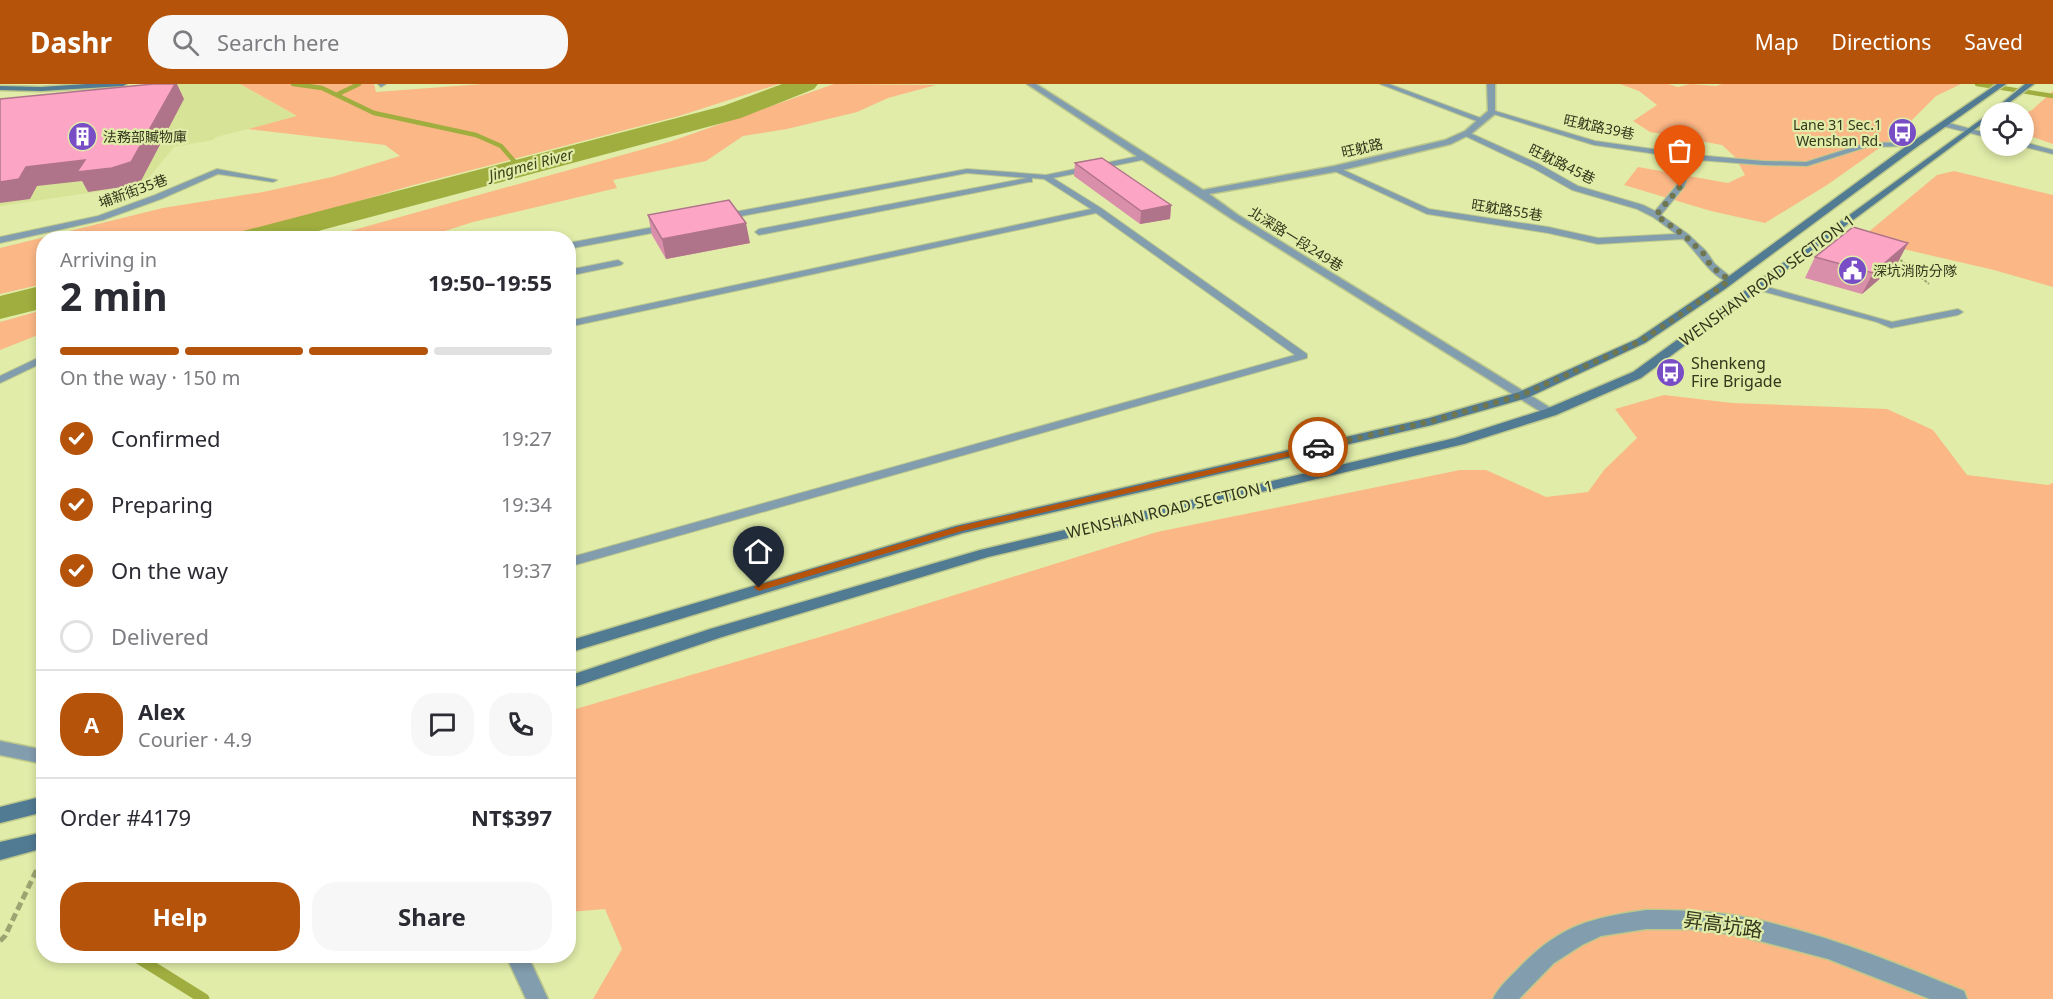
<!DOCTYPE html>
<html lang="en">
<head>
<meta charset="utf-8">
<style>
  :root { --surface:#fff; --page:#f7f7f7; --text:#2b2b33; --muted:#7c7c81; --line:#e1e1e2; --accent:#b45309 }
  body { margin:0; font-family:"Noto Sans","Noto Sans TC",sans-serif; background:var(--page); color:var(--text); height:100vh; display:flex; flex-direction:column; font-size:22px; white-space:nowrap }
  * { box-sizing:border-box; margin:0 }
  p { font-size:20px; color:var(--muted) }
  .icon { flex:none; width:33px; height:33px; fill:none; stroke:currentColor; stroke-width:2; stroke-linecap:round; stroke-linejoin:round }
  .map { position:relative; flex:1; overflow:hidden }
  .panel { position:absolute; left:36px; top:147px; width:540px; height:732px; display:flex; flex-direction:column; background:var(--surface); border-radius:24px; box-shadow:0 3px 9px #0003 }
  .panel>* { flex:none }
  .fabs { position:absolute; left:1980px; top:18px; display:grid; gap:12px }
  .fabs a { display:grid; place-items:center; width:54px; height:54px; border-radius:50%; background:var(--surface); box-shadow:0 3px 9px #0003; font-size:30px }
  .pin { position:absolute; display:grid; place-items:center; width:51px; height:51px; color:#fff; margin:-62px -26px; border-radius:50% 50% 50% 0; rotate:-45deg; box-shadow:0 0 6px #0007 }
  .pin .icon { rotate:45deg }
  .courier { position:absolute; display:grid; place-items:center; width:60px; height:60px; margin:-30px; border:4px solid #b45309; border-radius:50%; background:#fff; color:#222; box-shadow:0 2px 8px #0007 }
  .headline em { font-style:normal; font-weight:700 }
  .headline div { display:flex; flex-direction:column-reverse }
  .headline { display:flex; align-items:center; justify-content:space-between; height:102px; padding:0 24px }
  h1 { font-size:39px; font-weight:700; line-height:45px }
  .bar { display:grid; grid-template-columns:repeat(4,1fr); gap:9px 6px; align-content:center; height:72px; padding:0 24px }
  .bar i { height:8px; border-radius:4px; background:var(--line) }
  .bar .selected { background:var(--accent) }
  .bar p { grid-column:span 4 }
  .line { display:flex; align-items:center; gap:15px; padding:0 24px; border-top:2px solid var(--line) }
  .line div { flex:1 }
  .round { display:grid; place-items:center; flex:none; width:63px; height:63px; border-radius:24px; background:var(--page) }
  ol { padding:0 24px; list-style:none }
  li { display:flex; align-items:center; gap:18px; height:66px }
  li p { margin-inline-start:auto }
  li .icon { padding:6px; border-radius:50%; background:var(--accent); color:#fff; stroke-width:4 }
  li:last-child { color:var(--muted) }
  li i { width:33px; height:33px; border:3px solid var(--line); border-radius:50% }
  .button { display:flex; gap:12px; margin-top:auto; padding:12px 24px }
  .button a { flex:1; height:69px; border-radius:24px; background:var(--accent); color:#fff; font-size:24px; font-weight:700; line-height:69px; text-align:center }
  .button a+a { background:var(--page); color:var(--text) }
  header { display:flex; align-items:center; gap:36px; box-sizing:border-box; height:84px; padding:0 30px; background:var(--accent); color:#fff }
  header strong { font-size:28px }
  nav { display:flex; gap:33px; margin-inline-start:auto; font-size:21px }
  .search { width:420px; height:54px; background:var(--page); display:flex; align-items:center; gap:15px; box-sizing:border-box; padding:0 21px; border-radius:24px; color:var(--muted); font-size:22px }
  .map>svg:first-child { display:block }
  .built { fill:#d7e498 }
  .green { fill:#fbb786 }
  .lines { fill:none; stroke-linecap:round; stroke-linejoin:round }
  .stream-far1 { stroke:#9fae3e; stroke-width:4.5 }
  .stream { stroke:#9fae3e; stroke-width:11 }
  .river { fill:#9fae3e; fill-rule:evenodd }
  .service-casing { stroke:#bdc88c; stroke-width:2 }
  .minor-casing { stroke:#bdc88c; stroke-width:3 }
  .secondary-casing { stroke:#bdc88c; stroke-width:3 }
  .path-far1 { stroke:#9ca571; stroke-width:2; stroke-dasharray:3 1.5; stroke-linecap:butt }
  .path { stroke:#9ca571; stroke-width:5; stroke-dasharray:8 4; stroke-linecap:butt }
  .service { fill:#829dae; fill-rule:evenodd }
  .minor { fill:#829dae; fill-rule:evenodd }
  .secondary { fill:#517a93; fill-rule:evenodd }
  .wall { fill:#d98ea9 }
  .shaded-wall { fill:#b0748a }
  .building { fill:#fca5c5; stroke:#b0748a; stroke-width:1.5 }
  .route { fill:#b45309 }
  .done { stroke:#70764d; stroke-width:6; stroke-dasharray:0 10.8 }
  .labels { text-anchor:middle; stroke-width:4.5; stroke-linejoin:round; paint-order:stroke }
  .far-poi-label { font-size:14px; fill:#33371c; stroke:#e0eca8; text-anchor:start }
  .far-street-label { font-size:14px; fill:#33371c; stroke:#e0eca8 }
  .far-water-label { font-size:15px; font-style:italic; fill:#404619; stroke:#e0eca8 }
  .street-label { font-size:16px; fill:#33371c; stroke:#e0eca8 }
  .poi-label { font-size:16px; fill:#33371c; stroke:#e0eca8; text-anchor:start }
  .near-street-label { font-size:20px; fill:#33371c; stroke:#e0eca8 }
</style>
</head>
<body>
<header>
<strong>Dashr</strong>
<div class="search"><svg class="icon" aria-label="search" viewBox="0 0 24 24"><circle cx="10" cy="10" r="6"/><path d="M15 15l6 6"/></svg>Search here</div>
<nav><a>Map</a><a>Directions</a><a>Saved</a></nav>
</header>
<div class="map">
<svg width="2053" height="915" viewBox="0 0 2053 915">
  <rect width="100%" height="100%" fill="#e0eca8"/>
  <path class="built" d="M177 0H240L298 33 216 53 213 56 174 63 147 96 123 104 0 122V18Z"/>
  <g class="green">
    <path d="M240 0H374L376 8 483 0H779L679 32 410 102 234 154H44L43 200 0 210V164L163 124 263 108 332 93 400 72 385 61 248 45 297 32Z"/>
    <path d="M834 0 936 1 888 14 857 28 787 45 743 52 706 77 613 96 617 104 473 138 423 154H325L669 58Z"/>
    <path d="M1620 0H1668L1678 3 1690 0 1716 2 1722 0H1961L1936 12 1895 53 1827 101 1765 139 1711 127 1624 101 1638 83 1728 99 1745 91 1735 73 1722 61 1650 48 1633 37 1657 21 1639 7Z"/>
    <path d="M2053 7V60L2024 50V30L2032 26Z"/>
    <path d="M1954 87 2053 111V203L1994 186 1860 155 1937 91Z"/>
    <path d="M43 226V249L0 266V238Z"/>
    <path d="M1664 311 1732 319 1887 325 1933 346 1967 391 2048 401 2053 399V915H593L622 865 605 825 569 828V627L830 550 1157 448 1460 386H1486L1546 413 1588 408 1604 386 1637 354 1615 325Z"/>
  </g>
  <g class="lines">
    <g class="stream-far1">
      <path d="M293 0 322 4 374 29 476 51 501 62 520 84"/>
      <path d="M1977 0 2053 12"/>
      <path d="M338 10 359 0"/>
    </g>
    <path class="stream" d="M135 872 204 915"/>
    <g class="river">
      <path d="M782 0H818L814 5 741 34 292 154H238L243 147 723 22Z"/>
      <path d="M44 201V224L0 235V212Z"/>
    </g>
    <defs>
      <g id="service">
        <path d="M378 0H386L381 3Z"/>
        <path d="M1380 0H1389L1486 36 1479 38Z"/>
        <path d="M1492 26 1595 57 1696 71 1763 77 1806 78 1866 59 1915 58 1919 60 1915 62 1867 63 1807 82 1763 81 1698 76 1689 89 1684 103 1661 131 1688 150 1706 167 1715 180 1732 194 1734 196 1729 199C1709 191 1698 169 1683 155L1598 160 1548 149 1427 130 1330 85 1337 83 1429 125 1548 143 1598 154 1676 150 1653 133 1637 125 1572 106 1533 84 1463 51 1470 49 1539 80 1578 102 1643 121 1655 127 1676 102 1681 89 1691 75 1594 61 1490 29 1488 28Z"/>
        <path d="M1945 38 1990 50V54L1942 42 1941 40Z"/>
        <path d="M2024 58 2053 66V70L2021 62H2024Z"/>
        <path d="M1144 71 1148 73 1147 75 1053 94 1101 124 1307 270V274L568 483V474L1295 271 1096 129 568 243V237L1091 125 1044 95 1032 94V98H1029L759 151 755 148 759 145 1027 94 967 89 721 136 718 135V131L967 85 1046 91Z"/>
        <path d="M217 85 277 96 273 98 218 90 161 115 103 136 0 159V153L98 132 155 111Z"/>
        <path d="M670 140 674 143 673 145 568 165V159Z"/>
        <path d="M618 176 623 179 621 181 568 192V186Z"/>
        <path d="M1757 200 1892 238 1958 225 1963 228 1958 231 1891 244 1877 238 1754 205V201Z"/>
        <path d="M44 271V278L0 299V292Z"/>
      </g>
      <g id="minor">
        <path d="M1027 0H1036L1203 106 1334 82 1445 56 1465 47 1488 27 1487 0H1495V30L1471 50 1451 60 1334 88 1209 110 1238 131 1557 328 1556 331H1546L1232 135Z"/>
        <path d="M0 657 44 666V680L0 671Z"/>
        <path d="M1646 826C1677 826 1707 827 1738 832 1816 846 1891 877 1964 907L1967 915H1930L1828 875 1737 851 1691 845H1646L1601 852 1582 861 1554 879 1519 915H1493C1498 904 1507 896 1516 887 1557 843 1588 834 1646 826Z"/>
        <path d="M506 872H528L548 915H526Z"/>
      </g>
      <g id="secondary">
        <path d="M86 0H127L123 2 41 7 0 6V2L41 3Z"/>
        <path d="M1997 0H2006L1918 62 1725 205 1645 259 1527 314 1432 341 963 449 568 569V557L955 442 1429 334 1519 308 1637 255 1717 201 1912 58Z"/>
        <path d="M2025 0H2034L1997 28H1990V34L1641 294 1556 331 1464 360 988 473 722 553 568 605V592L710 545 980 466 1455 354 1546 325 1633 288 1990 29Z"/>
        <path d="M44 712V728L0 739V723Z"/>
        <path d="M44 748V764L0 776V758Z"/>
      </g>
    </defs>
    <use href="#service" class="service-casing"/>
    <use href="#minor" class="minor-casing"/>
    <use href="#secondary" class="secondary-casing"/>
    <path class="path-far1" d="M1897 173 1929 200"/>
    <path class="path" d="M0 857 5 852 39 781"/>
    <use href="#service" class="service"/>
    <use href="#minor" class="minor"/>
    <use href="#secondary" class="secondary"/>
  </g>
  <g class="wall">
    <path d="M1075 79 1171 121 1170 135 1140 140 1074 92Z"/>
    <path d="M648 131 750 159 666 175 652 151Z"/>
    <path d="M1815 173 1897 180 1862 210 1805 194Z"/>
  </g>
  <g class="shaded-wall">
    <path d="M175 0H177L184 15 141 97 122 103 88 108 82 97 37 102 30 115 0 119V98Z"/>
    <path d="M1171 121 1170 135 1140 140 1141 127Z"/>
    <path d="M746 139 750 159 666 175 662 155Z"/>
    <path d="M1908 159 1897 180 1862 210 1873 189Z"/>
  </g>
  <g class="building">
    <path d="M153 0H175L131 78 112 84 77 88 85 76 26 83 19 95 0 98V15Z"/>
    <path d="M1102 74 1171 121 1141 127 1075 79Z"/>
    <path d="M729 116 746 139 662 155 648 131Z"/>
    <path d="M1853 143 1908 159 1873 189 1815 173Z"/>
  </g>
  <path class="route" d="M1318 361 1322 363 1321 365 962 447 759 507 754 504 755 502 960 442Z"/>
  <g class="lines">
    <path class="done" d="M1318 363 1432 337 1522 311 1641 257 1721 203 1729 196 1711 182 1703 169 1685 152 1656 131 1680 103"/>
  </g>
  <defs>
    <symbol id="bus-disc" viewBox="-11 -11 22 22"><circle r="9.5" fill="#784dc5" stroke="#e0eca8"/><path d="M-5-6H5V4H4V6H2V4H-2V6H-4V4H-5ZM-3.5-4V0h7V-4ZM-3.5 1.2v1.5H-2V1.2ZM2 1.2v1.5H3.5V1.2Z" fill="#fff"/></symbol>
    <symbol id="building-disc" viewBox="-11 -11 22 22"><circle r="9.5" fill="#784dc5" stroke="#e0eca8"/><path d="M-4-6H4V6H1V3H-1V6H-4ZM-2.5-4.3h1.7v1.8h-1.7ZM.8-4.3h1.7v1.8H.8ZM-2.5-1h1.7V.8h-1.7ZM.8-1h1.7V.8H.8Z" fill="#fff"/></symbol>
    <symbol id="civic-disc" viewBox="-11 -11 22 22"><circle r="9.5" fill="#784dc5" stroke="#e0eca8"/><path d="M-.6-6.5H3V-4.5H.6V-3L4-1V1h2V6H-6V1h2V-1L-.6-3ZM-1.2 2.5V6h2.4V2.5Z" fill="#fff"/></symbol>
  </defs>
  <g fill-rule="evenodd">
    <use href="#bus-disc" x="1886" y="32" width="33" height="33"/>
    <use href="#building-disc" x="66" y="36" width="33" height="33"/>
    <use href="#civic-disc" x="1836" y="170" width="33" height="33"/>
    <use href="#bus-disc" x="1654" y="272" width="33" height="33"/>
  </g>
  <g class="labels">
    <g class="far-poi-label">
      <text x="1882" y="46" text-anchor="end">Lane 31 Sec.1<tspan x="1882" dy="16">Wenshan Rd.</tspan></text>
      <text x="103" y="58">法務部贓物庫</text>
      <text x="1873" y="192">深坑消防分隊</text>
    </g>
    <g class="far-street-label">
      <text transform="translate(1599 43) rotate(12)" y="5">旺躭路39巷</text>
      <text transform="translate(1362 64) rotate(-13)" y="5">旺躭路</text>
      <text transform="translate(1562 80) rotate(26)" y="5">旺躭路45巷</text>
      <text transform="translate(133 107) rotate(-20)" y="5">埔新街35巷</text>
      <text transform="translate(1507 126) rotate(9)" y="5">旺躭路55巷</text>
      <text transform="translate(1296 155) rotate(32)" y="5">北深路一段249巷</text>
    </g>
    <g class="far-water-label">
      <text transform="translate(531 81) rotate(-15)" y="5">Jingmei River</text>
    </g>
    <g class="street-label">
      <text transform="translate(1767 196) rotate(-36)" y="6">WENSHAN ROAD SECTION 1</text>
      <text transform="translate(1170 425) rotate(-13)" y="6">WENSHAN ROAD SECTION 1</text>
    </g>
    <g class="poi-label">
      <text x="1691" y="285">Shenkeng<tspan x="1691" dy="18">Fire Brigade</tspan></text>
    </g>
    <g class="near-street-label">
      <text transform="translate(1723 841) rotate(8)" y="7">昇高坑路</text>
    </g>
  </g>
</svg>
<div class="fabs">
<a><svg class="icon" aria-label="locate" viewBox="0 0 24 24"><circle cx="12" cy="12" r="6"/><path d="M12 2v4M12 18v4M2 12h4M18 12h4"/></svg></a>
</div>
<div class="pin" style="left:1680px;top:103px;background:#ea580c"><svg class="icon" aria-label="bag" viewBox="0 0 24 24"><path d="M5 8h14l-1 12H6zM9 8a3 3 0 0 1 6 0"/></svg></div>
<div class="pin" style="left:759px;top:504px;background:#1f2937"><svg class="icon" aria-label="home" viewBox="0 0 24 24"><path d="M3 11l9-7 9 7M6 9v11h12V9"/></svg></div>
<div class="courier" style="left:1318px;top:363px"><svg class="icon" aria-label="car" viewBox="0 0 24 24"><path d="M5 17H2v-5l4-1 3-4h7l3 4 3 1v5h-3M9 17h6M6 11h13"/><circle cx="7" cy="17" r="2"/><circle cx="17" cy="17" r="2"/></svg></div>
<section class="panel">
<div class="headline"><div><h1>2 min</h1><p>Arriving in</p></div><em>19:50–19:55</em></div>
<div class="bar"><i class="selected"></i><i class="selected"></i><i class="selected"></i><i></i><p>On the way · 150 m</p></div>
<ol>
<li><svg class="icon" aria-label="check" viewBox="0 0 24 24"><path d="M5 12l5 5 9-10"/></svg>Confirmed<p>19:27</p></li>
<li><svg class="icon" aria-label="check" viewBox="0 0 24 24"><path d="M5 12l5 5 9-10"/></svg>Preparing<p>19:34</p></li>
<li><svg class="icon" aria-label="check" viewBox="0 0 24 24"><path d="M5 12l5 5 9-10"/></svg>On the way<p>19:37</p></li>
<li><i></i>Delivered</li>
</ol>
<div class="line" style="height:108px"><b class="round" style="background:var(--accent);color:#fff">A</b><div><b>Alex</b><p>Courier · 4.9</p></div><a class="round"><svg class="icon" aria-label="chat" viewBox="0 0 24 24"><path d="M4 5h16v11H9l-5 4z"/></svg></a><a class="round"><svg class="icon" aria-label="phone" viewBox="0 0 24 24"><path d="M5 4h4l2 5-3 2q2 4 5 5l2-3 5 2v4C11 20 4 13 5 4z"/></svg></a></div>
<div class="line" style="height:78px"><div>Order #4179</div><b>NT$397</b></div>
<div class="button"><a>Help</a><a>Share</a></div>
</section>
</div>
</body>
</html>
